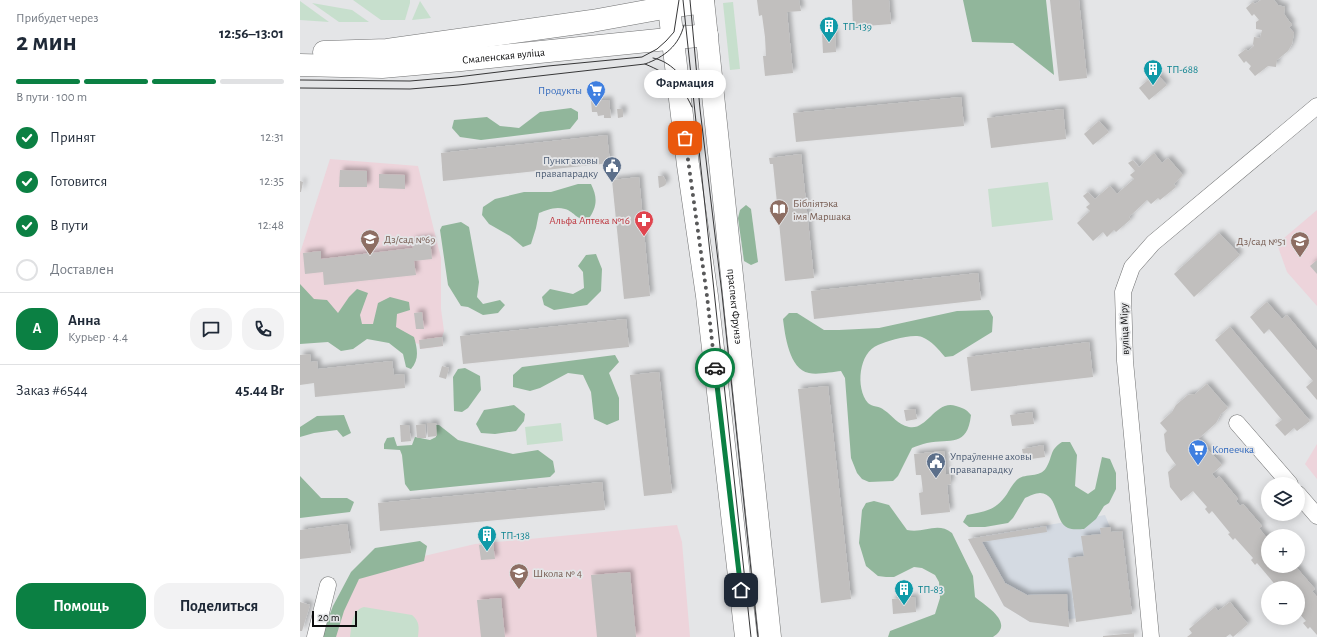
<!DOCTYPE html>
<html lang="ru">
<head>
<meta charset="utf-8">
<style>
  :root { --surface:#fff; --page:#f2f2f3; --text:#1f2937; --muted:#747a83; --line:#e0e1e3; --accent:#0b8043 }
  body { margin:0; font-family:"Alegreya Sans",sans-serif; background:var(--page); color:var(--text); height:100vh; display:flex; flex-direction:column; font-size:15px; white-space:nowrap }
  * { box-sizing:border-box; margin:0 }
  p { font-size:13px; color:var(--muted) }
  .icon { flex:none; width:22px; height:22px; fill:none; stroke:currentColor; stroke-width:2; stroke-linecap:round; stroke-linejoin:round }
  .map { position:relative; flex:1; overflow:hidden }
  .drawer { display:flex; flex-direction:column; background:var(--surface); width:300px }
  .drawer>* { flex:none }
  .buttons { position:absolute; left:961px; top:477px; display:grid; gap:8px }
  .buttons a { display:grid; place-items:center; width:44px; height:44px; border-radius:50%; background:var(--surface); box-shadow:0 2px 10px #0003; font-size:20px }
  .scale { position:absolute; left:12px; bottom:10px; width:45px; box-sizing:border-box; padding-left:4px; border:2px solid #0c0c0d; border-top:0; font-size:11px; line-height:14px; white-space:nowrap; color:#0c0c0d; -webkit-text-stroke:3px #e4e5e7; paint-order:stroke }
  .pin { position:absolute; display:grid; place-items:center; width:34px; height:34px; color:#fff; margin:-17px; border-radius:8px; box-shadow:0 2px 6px #0006 }
  .courier { position:absolute; display:grid; place-items:center; width:40px; height:40px; margin:-20px; border:3px solid #0b8043; border-radius:50%; background:#fff; color:#222; box-shadow:0 1px 5px #0007 }
  .bubble { position:absolute; height:28px; border-radius:14px; background:var(--surface); box-shadow:0 2px 10px #0003; font-size:13px; font-weight:600; line-height:28px; text-align:center }
  .head em { font-style:normal; font-weight:600 }
  .head div { display:flex; flex-direction:column-reverse }
  .head { display:flex; align-items:center; justify-content:space-between; height:68px; padding:0 16px }
  h1 { font-size:26px; font-weight:600; line-height:30px }
  .bar { display:grid; grid-template-columns:repeat(4,1fr); gap:6px 4px; align-content:center; height:48px; padding:0 16px }
  .bar i { height:5px; border-radius:3px; background:var(--line) }
  .bar .current { background:var(--accent) }
  .bar p { grid-column:span 4 }
  .line { display:flex; align-items:center; gap:10px; padding:0 16px; border-top:1px solid var(--line) }
  .line div { flex:1 }
  .round { display:grid; place-items:center; flex:none; width:42px; height:42px; border-radius:16px; background:var(--page) }
  ol { padding:0 16px; list-style:none }
  li { display:flex; align-items:center; gap:12px; height:44px }
  li p { margin-inline-start:auto }
  li .icon { padding:4px; border-radius:50%; background:var(--accent); color:#fff; stroke-width:4 }
  li:last-child { color:var(--muted) }
  li i { width:22px; height:22px; border:2px solid var(--line); border-radius:50% }
  .action { display:flex; gap:8px; margin-top:auto; padding:8px 16px }
  .action a { flex:1; height:46px; border-radius:16px; background:var(--accent); color:#fff; font-size:16px; font-weight:600; line-height:46px; text-align:center }
  .action a+a { background:var(--page); color:var(--text) }
  main { display:flex; flex:1; min-height:0 }
  .map>svg:first-child { display:block }
  .built { fill:#d4dae2 }
  .education { fill:#edd4db }
  .green { fill:#c7dfcd }
  .forest { fill:#91b69b }
  .building { fill:#c1bfbe; filter:url(#shadow) }
  .lines { fill:none; stroke-linecap:round; stroke-linejoin:round }
  .street-casing { stroke:#717273; stroke-width:17 }
  .primary-casing { stroke:#717273; stroke-width:23 }
  .street { stroke:#fff; stroke-width:16 }
  .primary { stroke:#fff; stroke-width:22 }
  .tram { stroke:#373738; stroke-width:1 }
  .done { stroke:#585859; stroke-width:4; stroke-dasharray:0 7.2 }
  .route { stroke:#0b8043; stroke-width:5 }
  .labels { text-anchor:middle; stroke-width:3.5; stroke-linejoin:round; paint-order:stroke }
  .culture-label { font-size:11px; fill:#0d838f; stroke:#e4e5e7; text-anchor:start }
  .street-label { font-size:11px; fill:#0c0c0d; stroke:#e4e5e7 }
  .shop-label { font-size:11px; fill:#366cbe; stroke:#e4e5e7; text-anchor:end }
  .service-label { font-size:11px; fill:#4e5e75; stroke:#e4e5e7; text-anchor:end }
  .education-label { font-size:11px; fill:#785e54; stroke:#e4e5e7; text-anchor:start }
  .health-label { font-size:11px; fill:#be3a42; stroke:#e4e5e7; text-anchor:end }
</style>
</head>
<body>
<main>
<section class="drawer">
<div class="head"><div><h1>2 мин</h1><p>Прибудет через</p></div><em>12:56–13:01</em></div>
<div class="bar"><i class="current"></i><i class="current"></i><i class="current"></i><i></i><p>В пути · 100 m</p></div>
<ol>
<li><svg class="icon" aria-label="check" viewBox="0 0 24 24"><path d="M5 12l5 5 9-10"/></svg>Принят<p>12:31</p></li>
<li><svg class="icon" aria-label="check" viewBox="0 0 24 24"><path d="M5 12l5 5 9-10"/></svg>Готовится<p>12:35</p></li>
<li><svg class="icon" aria-label="check" viewBox="0 0 24 24"><path d="M5 12l5 5 9-10"/></svg>В пути<p>12:48</p></li>
<li><i></i>Доставлен</li>
</ol>
<div class="line" style="height:72px"><b class="round" style="background:var(--accent);color:#fff">А</b><div><b>Анна</b><p>Курьер · 4.4</p></div><a class="round"><svg class="icon" aria-label="chat" viewBox="0 0 24 24"><path d="M4 5h16v11H9l-5 4z"/></svg></a><a class="round"><svg class="icon" aria-label="phone" viewBox="0 0 24 24"><path d="M5 4h4l2 5-3 2q2 4 5 5l2-3 5 2v4C11 20 4 13 5 4z"/></svg></a></div>
<div class="line" style="height:52px"><div>Заказ #6544</div><b>45.44 Br</b></div>
<div class="action"><a>Помощь</a><a>Поделиться</a></div>
</section>
<div class="map">
<svg width="1017" height="637" viewBox="0 0 1017 637">
  <defs>
    <filter id="shadow"><feDropShadow dx="3.5" dy="-3.5" stdDeviation="2" flood-color="#0004"/></filter>
  </defs>
  <rect width="100%" height="100%" fill="#e4e5e7"/>
  <path class="built" d="M805 515 810 527 811 532 822 531 832 614 730 622 704 606 669 539Z"/>
  <g class="education">
    <path d="M30 159 118 166 141 258V309L144 331 142 337 143 346 120 349 119 344 58 327 0 333V253Z"/>
    <path d="M1017 210V306L987 272 977 244Z"/>
    <path d="M1017 444V479L1005 464Z"/>
    <path d="M377 525 382 542 390 637H31L57 576 69 569 175 544Z"/>
  </g>
  <g class="green">
    <path d="M53 0H110V3L105 20H81Z"/>
    <path d="M0 1 29 22 0 20Z"/>
    <path d="M120 1 131 18 112 20Z"/>
    <path d="M433 2 440 69 430 70 423 3Z"/>
    <path d="M12 3 52 10 69 22H39Z"/>
    <path d="M748 182 753 220 692 227 688 189Z"/>
    <path d="M261 423 263 441 227 445 225 427Z"/>
    <path d="M64 607 112 615C120 622 119 627 118 637H50C52 626 51 610 64 607Z"/>
  </g>
  <g class="forest">
    <path d="M663 0H746L754 75 713 43 672 42Z"/>
    <path d="M271 108 278 112V119L270 129 181 140 160 137 152 128 154 120 187 117 200 126 219 128 240 112Z"/>
    <path d="M278 184H291C298 198 297 207 288 220 276 220 275 212 265 209 255 206 247 210 239 213L236 228 231 244 223 247 210 236 189 224 182 215 183 207 195 199 224 192H251Z"/>
    <path d="M446 205 451 209 458 262 451 265 444 261 438 218 440 210Z"/>
    <path d="M161 222 169 227 179 282 177 297 183 304 200 300 205 305 198 313 183 315 168 307 161 306 148 285 140 230 142 226Z"/>
    <path d="M296 254 302 269 301 291 287 305 254 310 244 305 242 297 250 289 273 294 284 288 283 272 278 266 286 255Z"/>
    <path d="M0 284 14 299 27 300 38 313 49 297 57 289 68 293 60 315 62 324H73L78 303 90 297 109 302 110 310 97 314 96 327 114 337C117 348 120 359 111 369L106 367 103 354 89 343 67 339 53 349 41 351 28 342 0 344Z"/>
    <path d="M689 310 693 317 692 332 653 356 645 357C638 349 632 341 622 337 613 333 587 341 578 345 559 352 555 388 568 403 572 407 580 406 584 410 593 416 597 424 609 427 627 431 636 399 656 406 663 408 666 409 671 415 667 448 651 438 627 443 622 444 617 446 612 448L598 476 593 481 569 482 562 479 557 473 551 458 545 378 541 371C532 372 517 375 509 373 489 369 485 335 483 319L489 313H497L524 330H539L579 328 657 311Z"/>
    <path d="M315 355 319 362 309 373 319 398V420L307 425 294 419 291 392 283 375 268 373 240 388 230 391 213 387V375L222 367Z"/>
    <path d="M165 368 180 376 181 390 168 408 162 412 154 411 153 377 158 369Z"/>
    <path d="M214 405 225 414 224 421 216 431 195 434 181 433 176 424 184 410Z"/>
    <path d="M44 415 51 433 43 437 37 430 14 433 0 437V427L17 416Z"/>
    <path d="M136 425H139L158 440 213 454 238 450 253 461 255 472 250 477 110 491 105 484 102 455 100 450 84 449V444L87 438 94 437 97 446 112 445 115 437 130 440 136 437Z"/>
    <path d="M762 442H770L777 455 775 486 788 494 795 489 802 457 810 459 816 473V489L809 503 804 506 796 519 784 529C780 529 772 530 768 528 754 522 759 494 740 493 736 493 729 496 725 498L713 518 708 523 685 527H669L663 522 667 515C686 511 695 511 707 494 710 489 714 482 718 479 726 473 740 478 746 468 753 457 749 450 762 442Z"/>
    <path d="M0 476 21 498H47L54 502 50 512 0 518Z"/>
    <path d="M574 501 589 505 607 530C624 534 637 521 652 533L673 576 675 597C687 607 715 623 693 637H588L590 631 635 614 640 598 639 582 635 575 622 568 614 567 594 577H586L578 576 566 566 559 543 562 510 566 503Z"/>
    <path d="M120 541 127 546 124 561 59 579 44 611 36 637H21L33 606 51 572 75 548Z"/>
  </g>
  <g class="building">
    <path d="M457 0H499L501 11 487 12 493 73 465 76 463 56H466L465 37 462 15 459 16Z"/>
    <path d="M552 0H589L591 24 553 27Z"/>
    <path d="M750 0H779L787 78 759 81Z"/>
    <path d="M961 0H974L978 5 985 7 984 14 992 25 989 27 994 33 992 44 988 51 977 60 976 67 968 66 955 76 949 69 951 66 946 61 944 63 938 55 946 49 948 51 954 46 953 44 954 37 960 38 962 30 956 29V22L959 20 954 14 952 16 946 8 953 2 955 4Z"/>
    <path d="M535 32 536 52 523 53 522 33Z"/>
    <path d="M856 73 867 85 849 100 839 88Z"/>
    <path d="M661 97 664 126 496 142 493 113Z"/>
    <path d="M309 100 311 118H304V115L298 116 297 112H292L291 101Z"/>
    <path d="M317 109H323V117L318 118Z"/>
    <path d="M763 109 766 139 691 148 687 118Z"/>
    <path d="M799 121 809 132 793 145 784 134Z"/>
    <path d="M307 135 310 163 143 181 141 153Z"/>
    <path d="M854 153 862 163 868 158 883 175 874 184 876 187 860 200 858 198 851 204 847 200 829 217 831 219 816 232 814 230 807 237 803 232 793 241 777 223 790 211 786 207 790 204 783 196 788 192 795 199 810 186 817 194 834 179 830 175 835 171 828 163 833 160 839 167Z"/>
    <path d="M501 154 514 278 485 281 473 164H470L469 158Z"/>
    <path d="M40 170 67 171V187H39Z"/>
    <path d="M79 174 105 175V189L79 188Z"/>
    <path d="M358 176H363L366 181V184L364 186 359 188Z"/>
    <path d="M339 177 350 296 324 299 312 180Z"/>
    <path d="M0 181 3 182 1 192H0Z"/>
    <path d="M919 233 940 255 894 297 874 274Z"/>
    <path d="M130 238 132 259 114 261 116 275 24 285 23 272 5 274 3 253 21 251V259L113 248 112 240Z"/>
    <path d="M1017 260V274L1010 266Z"/>
    <path d="M678 273 681 300 514 319 511 291Z"/>
    <path d="M967 302 982 319 987 315 1017 351V400L1006 387 1013 381 969 329 964 334 950 317Z"/>
    <path d="M122 312 124 329H116L114 313Z"/>
    <path d="M326 319 329 347 163 364 160 336Z"/>
    <path d="M930 327 1010 421 997 431 994 428 985 436 975 425 982 420 915 340Z"/>
    <path d="M142 337 143 346 120 349 119 340Z"/>
    <path d="M789 342 793 377 671 391 667 357Z"/>
    <path d="M10 354 11 362 17 361 18 369 92 361 94 375 104 374 105 388 15 397 14 383 0 385V355Z"/>
    <path d="M142 366 149 368 146 379 139 377Z"/>
    <path d="M359 372 372 493 344 496 330 375Z"/>
    <path d="M907 384 928 408 921 414 916 423 898 439 922 465 912 474 916 479 919 476 938 499 936 501 940 506 943 504 962 526 959 528 966 537 968 536V566H991L993 569 996 567 1015 589 1012 591 1017 597V635L1010 627 1008 629 1003 623 1006 621 998 612V588H978L957 563 955 565 951 560 953 558 935 538 933 540 928 534 930 533 912 511 909 514 905 509 907 507 893 491 881 501 870 487 868 472 876 465 866 451 864 434 867 431 860 423 872 412 876 405 888 395 895 394Z"/>
    <path d="M528 386 551 599 521 603 498 389Z"/>
    <path d="M615 409 617 419 606 421 604 410Z"/>
    <path d="M732 412 734 424 712 426 710 415Z"/>
    <path d="M127 423H136L137 436 128 437Z"/>
    <path d="M125 424 126 438H117L116 425Z"/>
    <path d="M100 425H109L111 441 101 442Z"/>
    <path d="M743 445 745 457 724 460 722 449Z"/>
    <path d="M644 451 646 475 650 474 651 484 647 485 650 512 621 515 619 493 623 492 621 475H616L614 454Z"/>
    <path d="M302 482 305 510 80 531 78 503Z"/>
    <path d="M47 524 51 553 0 559V530Z"/>
    <path d="M746 526 747 532 682 542 705 583 727 595 767 594 769 627 730 622 704 606 668 539Z"/>
    <path d="M810 527 811 532 822 531 832 614 776 622 768 558 784 556 781 536 801 534 800 528Z"/>
    <path d="M193 543 195 559 181 560 179 545Z"/>
    <path d="M330 572 336 637H297L291 575Z"/>
    <path d="M615 597 616 612 593 614 592 599Z"/>
    <path d="M201 598 205 637H181L177 600Z"/>
    <path d="M0 602 10 605 2 631H0Z"/>
    <path d="M930 602 948 624 933 637 930 634 926 637H887L892 633 889 629 915 607 918 611Z"/>
    <path d="M834 633V637H803V636Z"/>
  </g>
  <g class="lines">
    <defs>
      <g id="street">
        <path d="M937 423 990 484"/>
        <path d="M998 494 1017 516"/>
        <path d="M15 637 28 585"/>
        <path d="M851 637 825 361 823 292 832 267 853 243 1017 106"/>
      </g>
      <g id="primary">
        <path d="M368 0 388 165 407 296 446 637"/>
        <path id="s1" d="M403 0 470 637"/>
        <path d="M24 52 87 50 292 21 369 7 403 2"/>
        <path id="s2" d="M0 65 82 67 161 60 407 35"/>
      </g>
    </defs>
    <use href="#street" class="street-casing"/>
    <use href="#primary" class="primary-casing"/>
    <use href="#street" class="street"/>
    <use href="#primary" class="primary"/>
    <g class="tram">
      <path d="M383 0 451 637"/>
      <path d="M390 0 400 109 422 294 458 637"/>
      <path d="M353 58C370 61 384 77 391 91"/>
      <path d="M345 64C369 74 381 83 392 107"/>
      <path d="M0 80 110 81 157 77 248 66 342 57 357 49 366 41 374 32 379 0"/>
      <path d="M0 88 110 89 159 85 345 64C364 57 379 46 384 25"/>
    </g>
  </g>
  <g class="lines">
    <path class="done" d="M385 138 407 296 415 368"/>
    <path class="route" d="M415 368 441 590"/>
  </g>
  <defs>
    <symbol id="building-pin" viewBox="-11 -11 22 30"><path d="M0 17L-7.5 6A9.5 9.5 0 1 1 7.5 6Z" fill="#0f9aa8" stroke="#e4e5e7"/><path d="M-4-6H4V6H1V3H-1V6H-4ZM-2.5-4.3h1.7v1.8h-1.7ZM.8-4.3h1.7v1.8H.8ZM-2.5-1h1.7V.8h-1.7ZM.8-1h1.7V.8H.8Z" fill="#fff"/></symbol>
    <symbol id="supermarket-pin" viewBox="-11 -11 22 30"><path d="M0 17L-7.5 6A9.5 9.5 0 1 1 7.5 6Z" fill="#3f7fe0" stroke="#e4e5e7"/><path d="M-6-5.5h2.5l.6 2H6L4.5 2H-2.5L-4.4-4H-6ZM-1.5 3.2a1.3 1.3 0 1 0 .1 0ZM3 3.2a1.3 1.3 0 1 0 .1 0Z" fill="#fff"/></symbol>
    <symbol id="civic-pin" viewBox="-11 -11 22 30"><path d="M0 17L-7.5 6A9.5 9.5 0 1 1 7.5 6Z" fill="#5c6f8a" stroke="#e4e5e7"/><path d="M-.6-6.5H3V-4.5H.6V-3L4-1V1h2V6H-6V1h2V-1L-.6-3ZM-1.2 2.5V6h2.4V2.5Z" fill="#fff"/></symbol>
    <symbol id="library-pin" viewBox="-11 -11 22 30"><path d="M0 17L-7.5 6A9.5 9.5 0 1 1 7.5 6Z" fill="#8d6e63" stroke="#e4e5e7"/><path d="M-6-4Q-3-5.5-.7-3.5V5Q-3 3-6 4ZM6-4Q3-5.5 .7-3.5V5Q3 3 6 4Z" fill="#fff"/></symbol>
    <symbol id="pharmacy-pin" viewBox="-11 -11 22 30"><path d="M0 17L-7.5 6A9.5 9.5 0 1 1 7.5 6Z" fill="#e0444e" stroke="#e4e5e7"/><path d="M-2-6h4v4h4v4h-4v4h-4v-4h-4v-4h4Z" fill="#fff"/></symbol>
    <symbol id="school-pin" viewBox="-11 -11 22 30"><path d="M0 17L-7.5 6A9.5 9.5 0 1 1 7.5 6Z" fill="#8d6e63" stroke="#e4e5e7"/><path d="M0-5L7-2L0 1L-7-2ZM-4 1L0 2.5L4 1V4Q0 6-4 4Z" fill="#fff"/></symbol>
  </defs>
  <g fill-rule="evenodd">
    <use href="#building-pin" x="518" y="15" width="22" height="30"/>
    <use href="#building-pin" x="842" y="58" width="22" height="30"/>
    <use href="#supermarket-pin" x="285" y="79" width="22" height="30"/>
    <use href="#civic-pin" x="301" y="155" width="22" height="30"/>
    <use href="#library-pin" x="468" y="198" width="22" height="30"/>
    <use href="#pharmacy-pin" x="333" y="209" width="22" height="30"/>
    <use href="#school-pin" x="59" y="228" width="22" height="30"/>
    <use href="#school-pin" x="989" y="230" width="22" height="30"/>
    <use href="#supermarket-pin" x="887" y="438" width="22" height="30"/>
    <use href="#civic-pin" x="625" y="451" width="22" height="30"/>
    <use href="#building-pin" x="176" y="524" width="22" height="30"/>
    <use href="#school-pin" x="208" y="562" width="22" height="30"/>
    <use href="#building-pin" x="593" y="578" width="22" height="30"/>
  </g>
  <g class="labels">
    <g class="culture-label">
      <text x="543" y="30">ТП-139</text>
      <text x="867" y="73">ТП-688</text>
      <text x="201" y="539">ТП-138</text>
      <text x="618" y="593">ТП-83</text>
    </g>
    <g class="street-label">
      <text dy="4" stroke="none"><textPath href="#s2" startOffset="204">Смаленская вуліца</textPath></text>
      <text dy="4" stroke="none"><textPath href="#s1" startOffset="308">праспект Фрунзэ</textPath></text>
      <text transform="translate(824 329) rotate(-92)" y="4">вуліца Міру</text>
    </g>
    <g class="shop-label">
      <text x="282" y="94">Продукты</text>
      <text x="912" y="453" text-anchor="start">Копеечка</text>
    </g>
    <g class="service-label">
      <text x="298" y="164">Пункт аховы<tspan x="298" dy="13">правапарадку</tspan></text>
      <text x="650" y="460" text-anchor="start">Упраўленне аховы<tspan x="650" dy="13">правапарадку</tspan></text>
    </g>
    <g class="education-label">
      <text x="493" y="207">Бібліятэка<tspan x="493" dy="13">імя Маршака</tspan></text>
      <text x="84" y="243">Дз/сад №69</text>
      <text x="986" y="245" text-anchor="end">Дз/сад №51</text>
      <text x="233" y="577">Школа № 4</text>
    </g>
    <g class="health-label">
      <text x="330" y="224">Альфа Аптека №16</text>
    </g>
  </g>
</svg>
<div class="buttons">
<a><svg class="icon" aria-label="layers" viewBox="0 0 24 24"><path d="M12 4l9 5-9 5-9-5zM3 14l9 5 9-5"/></svg></a>
<a>+</a>
<a>−</a>
</div>
<div class="scale">20 m</div>
<div class="pin" style="left:385px;top:138px;background:#ea580c"><svg class="icon" aria-label="bag" viewBox="0 0 24 24"><path d="M5 8h14l-1 12H6zM9 8a3 3 0 0 1 6 0"/></svg></div>
<div class="pin" style="left:441px;top:590px;background:#1f2937"><svg class="icon" aria-label="home" viewBox="0 0 24 24"><path d="M3 11l9-7 9 7M6 9v11h12V9"/></svg></div>
<div class="courier" style="left:415px;top:368px"><svg class="icon" aria-label="car" viewBox="0 0 24 24"><path d="M5 17H2v-5l4-1 3-4h7l3 4 3 1v5h-3M9 17h6M6 11h13"/><circle cx="7" cy="17" r="2"/><circle cx="17" cy="17" r="2"/></svg></div>
<div class="bubble" style="left:344px;top:70px;width:82px">Фармация</div>
</div>
</main>
</body>
</html>
